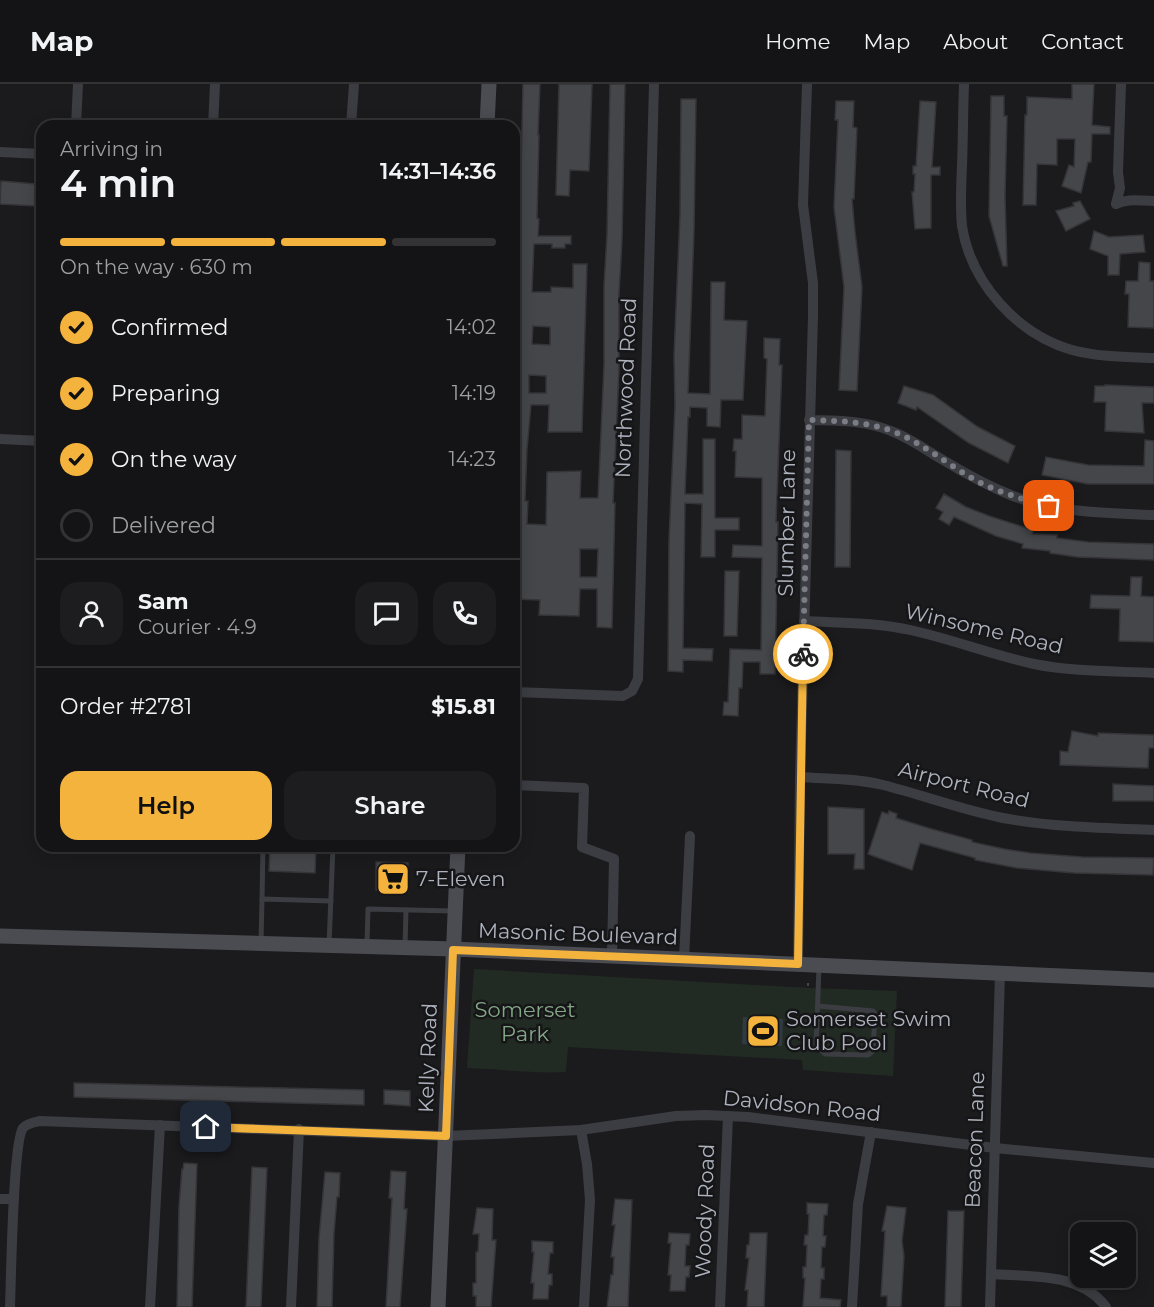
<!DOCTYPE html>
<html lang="en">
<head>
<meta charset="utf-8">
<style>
  :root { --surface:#141416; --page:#1d1d1f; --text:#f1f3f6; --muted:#9d9ea1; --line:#333335; --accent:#f4b33c }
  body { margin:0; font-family:Montserrat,sans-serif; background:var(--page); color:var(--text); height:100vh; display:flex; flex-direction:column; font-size:22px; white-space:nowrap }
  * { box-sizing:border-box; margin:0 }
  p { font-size:20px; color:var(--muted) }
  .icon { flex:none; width:33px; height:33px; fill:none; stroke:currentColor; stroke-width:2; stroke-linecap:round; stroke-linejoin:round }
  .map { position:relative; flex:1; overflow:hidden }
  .details { position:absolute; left:36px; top:36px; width:484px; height:732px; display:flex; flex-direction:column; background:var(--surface); border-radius:18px; box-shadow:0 3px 15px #0003,0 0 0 2px var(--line) }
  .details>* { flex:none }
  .controls { position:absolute; left:1070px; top:1138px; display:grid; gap:12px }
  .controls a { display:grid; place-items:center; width:66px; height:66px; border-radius:12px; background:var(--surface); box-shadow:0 3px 15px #0003,0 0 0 2px var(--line); font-size:30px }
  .pin { position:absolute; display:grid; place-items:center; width:51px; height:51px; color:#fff; margin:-26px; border-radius:12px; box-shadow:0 3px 9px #0006 }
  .courier { position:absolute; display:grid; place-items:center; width:60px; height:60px; margin:-30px; border:4px solid #f4b33c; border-radius:50%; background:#fff; color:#222; box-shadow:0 2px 8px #0007 }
  .headline em { font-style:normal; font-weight:600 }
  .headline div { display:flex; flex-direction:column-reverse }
  .headline { display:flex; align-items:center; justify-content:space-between; height:102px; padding:0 24px }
  h1 { font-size:39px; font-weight:600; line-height:45px }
  .bar { display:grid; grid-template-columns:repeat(4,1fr); gap:9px 6px; align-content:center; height:72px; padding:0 24px }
  .bar i { height:8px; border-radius:4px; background:var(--line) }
  .bar .selected { background:var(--accent) }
  .bar p { grid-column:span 4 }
  .line { display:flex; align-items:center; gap:15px; padding:0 24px; border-top:2px solid var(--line) }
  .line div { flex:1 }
  .round { display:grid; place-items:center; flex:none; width:63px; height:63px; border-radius:18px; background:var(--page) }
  ol { padding:0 24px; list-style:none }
  li { display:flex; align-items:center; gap:18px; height:66px }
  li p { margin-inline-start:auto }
  li .icon { padding:6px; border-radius:50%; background:var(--accent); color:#111; stroke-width:4 }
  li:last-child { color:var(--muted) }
  li i { width:33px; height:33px; border:3px solid var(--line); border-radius:50% }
  .cta { display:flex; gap:12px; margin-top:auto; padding:12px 24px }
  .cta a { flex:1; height:69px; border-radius:18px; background:var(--accent); color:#111; font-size:24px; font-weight:600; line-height:69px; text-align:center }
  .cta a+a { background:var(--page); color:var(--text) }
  header { display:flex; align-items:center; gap:36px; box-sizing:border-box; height:84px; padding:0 30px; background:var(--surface); border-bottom:2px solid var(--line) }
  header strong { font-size:28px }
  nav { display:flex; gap:33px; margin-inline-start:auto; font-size:21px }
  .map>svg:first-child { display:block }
  .green { fill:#222b23 }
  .water { fill:#303a42 }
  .building { fill:#45464a; stroke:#353539; stroke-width:1.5; fill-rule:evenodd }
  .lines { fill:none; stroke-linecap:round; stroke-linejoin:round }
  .path { stroke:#424449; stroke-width:2; stroke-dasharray:3 4.5; stroke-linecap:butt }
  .lane { stroke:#3c3d42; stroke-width:5 }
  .street { stroke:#3c3d42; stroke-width:10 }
  .secondary { stroke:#4a4c52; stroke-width:15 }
  .done { stroke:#7a7d85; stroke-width:6; stroke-dasharray:0 10.8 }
  .route { stroke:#f4b33c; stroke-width:8 }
  .labels { text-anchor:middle; stroke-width:5; stroke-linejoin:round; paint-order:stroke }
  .street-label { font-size:21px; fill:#adb2bd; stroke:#161618 }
  .poi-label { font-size:21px; fill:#adb2bd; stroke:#161618; text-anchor:start }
  .park-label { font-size:21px; fill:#84a786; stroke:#161618 }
</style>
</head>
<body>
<header>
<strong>Map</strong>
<nav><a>Home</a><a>Map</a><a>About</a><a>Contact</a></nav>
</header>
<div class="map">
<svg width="1154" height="1223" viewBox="0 0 1154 1223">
  <rect width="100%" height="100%" fill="#1b1b1d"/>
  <path class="green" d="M474 885 810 904 897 907 893 992 803 986 802 976 568 963 566 988C533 990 500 985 467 984Z"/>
  <path class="water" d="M743 933 783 935 782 962 742 960Z"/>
  <g class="building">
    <path d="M523 0H540L538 51H539L537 134 539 135 538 152H571V160H565V164H552V160H534L532 208H551V203L573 204V180H587L582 348H548L549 321H531L527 365 525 417H528L527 440 546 441 547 388 581 387 580 414H598L604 281V202L607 151 610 0H625L622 157 619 209V287L613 419H615L612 544 597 543V505H580L579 532 539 531 540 516 514 515V283L518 200H516V141L517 128 520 129ZM533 242 550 243V261L532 260ZM529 291 546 292V309H529ZM580 465H598L597 493H580Z"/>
    <path d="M559 0H592L589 87 570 86 569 112 556 111Z"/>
    <path d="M1072 0H1094L1092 41 1110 43V50H1092L1091 78H1088L1081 109 1062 102 1069 81 1074 83 1075 55H1057V81L1037 80 1036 121H1023L1025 31H1027V13L1072 15Z"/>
    <path d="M991 12H1004V32H1007L1005 112 1007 182H1003L989 132Z"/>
    <path d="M681 15H696L694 148 688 309 710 310 711 198H725L724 236 747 237 743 316H721L720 343 707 342V324L690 323V333H688L685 410H703V355H715V434H739V446H715V473H701L702 420 685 419 683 564 713 565 712 577 683 576V588L668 587 669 456 675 322 674 272 680 131Z"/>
    <path d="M836 17H854L853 43 857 44 854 115H852L855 148 862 203 857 307 839 306 844 203 834 123 838 36H835Z"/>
    <path d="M920 17 936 18 932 83H940V91H931V144L915 145 912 108H914L915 90H913V82H916Z"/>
    <path d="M1 97 36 100 35 122 0 120Z"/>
    <path d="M1080 117 1090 135 1066 147 1056 127 1074 122 1073 119Z"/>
    <path d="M1094 147 1109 153 1143 151 1145 168 1120 170 1119 191H1108V172L1090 165Z"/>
    <path d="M1139 178 1150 179V197H1154V244L1128 243 1129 210H1125L1126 197H1138Z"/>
    <path d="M764 254 780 255 779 281H782L777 412 776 438H778L775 590H760V578H743L742 604H739L738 632 723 631 724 618H728L730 565 761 566 762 474 732 473 733 461 762 462V394L735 393 736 367H733L734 355H742V331L765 332 767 275 764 274Z"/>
    <path d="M1105 301 1154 303V319H1142L1144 349 1105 347 1106 318H1094L1095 302H1105Z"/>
    <path d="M904 302 933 311 978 343 1015 362 1008 379 969 359 917 323 916 326 898 319Z"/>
    <path d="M1145 356 1154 357V400H1088L1042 391 1046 373 1088 381 1144 382Z"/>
    <path d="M836 366 851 367 850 483H835Z"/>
    <path d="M944 410 966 423 989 432 1033 446 1032 450 1057 451V454L1088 458 1154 460V476L1077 473 1050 469V467L1022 464 1023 460 996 452 954 433 949 441 939 435 943 428 936 424Z"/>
    <path d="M725 487H739L737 552H724Z"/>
    <path d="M1131 493H1142L1141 512 1154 513V558L1119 557 1120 525 1090 524 1091 511 1130 512Z"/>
    <path d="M1072 647 1098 652V649L1154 651V664H1149L1148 684 1060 681V667L1068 668Z"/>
    <path d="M1113 700 1154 702V717H1113Z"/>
    <path d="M828 723 864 725V785H854L855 770H828Z"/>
    <path d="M889 727 897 730 896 734 928 744 972 756V758L1004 765 1030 769 1082 773 1154 774 1153 791 1074 789 1017 784 975 776V774L920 759 912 786 868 770 882 728 888 730Z"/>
    <path d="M270 762H316L315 789 269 787Z"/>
    <path d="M376 778 408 779V807L376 806Z"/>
    <path d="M74 999 364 1006V1021L74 1013Z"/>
    <path d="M384 1006 410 1007V1022L384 1020Z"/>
    <path d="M184 1079 197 1080 192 1223H177L179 1122 182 1085H183Z"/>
    <path d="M252 1083 267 1084 261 1223H246Z"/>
    <path d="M391 1087 406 1088 404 1125H407L400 1223H386L392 1114H389Z"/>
    <path d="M325 1088 340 1089 339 1113H337L334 1149 332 1223H317L319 1154Z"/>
    <path d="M615 1115 632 1116 628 1223H607L611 1191H613L614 1173H611L615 1141H612Z"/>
    <path d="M807 1119 828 1120 827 1131H824L823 1152H826L825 1163H822L821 1184H824V1195H821L820 1214 841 1216 840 1223H803L805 1194H803V1183H806L807 1161H804L805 1151H808L809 1130H807Z"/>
    <path d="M887 1122 906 1124 902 1157 904 1172 901 1223H887V1212H881L885 1147H882Z"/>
    <path d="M477 1124 493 1125 492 1156H496L491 1223H476V1212H473V1199H476V1168H478L479 1150H473Z"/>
    <path d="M948 1127H964L961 1223H945Z"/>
    <path d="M669 1149 690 1150 689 1161H686L685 1182H690L689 1193H686L685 1207H670L671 1191H668L671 1159H668Z"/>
    <path d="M750 1149H767L764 1223H747L748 1206H745L749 1174H746L747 1161H749Z"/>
    <path d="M532 1157 553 1158V1169H550L548 1190H552V1201H549L548 1215H533L534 1199H531L534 1168H532Z"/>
  </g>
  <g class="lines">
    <path class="path" d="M808 902V895"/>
    <g class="lane">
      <path d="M356 764 401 765 405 762"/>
      <path d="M262 815 263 762"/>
      <path d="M261 858 262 815 331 817"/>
      <path d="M367 860 368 825 453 827"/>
      <path d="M329 861 333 762"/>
      <path d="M405 863 406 826"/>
      <path d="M818 922 873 927 875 930 873 967 868 971 825 970 816 962C817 936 818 909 819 883"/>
    </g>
    <g class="street">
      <path d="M964 0C963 27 963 55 962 82 961 102 960 122 962 142 971 199 1017 250 1072 266 1098 273 1127 273 1154 274"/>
      <path d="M76 42 78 0"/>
      <path d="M213 42 215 0"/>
      <path d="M351 42 354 0"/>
      <path d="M0 68 42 70"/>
      <path d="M1116 120 1120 104 1118 88 1121 0"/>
      <path d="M1116 120C1129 114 1139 117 1154 117"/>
      <path d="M809 336C837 337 865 336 891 347 910 354 926 366 943 376 966 390 988 402 1013 412 1058 429 1107 429 1154 431"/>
      <path d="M0 355 42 357"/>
      <path d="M804 537C839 539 875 538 910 546 952 555 992 571 1034 580 1074 588 1114 587 1154 589"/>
      <path d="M514 608 623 612 632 607 638 595 654 0"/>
      <path d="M800 693C827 695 856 694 883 701 923 711 962 726 1003 734 1052 743 1103 744 1154 746"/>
      <path d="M514 701 584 704 582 763 614 775 612 872"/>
      <path d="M684 875 690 752"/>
      <path d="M798 880 800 693 813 232V199L803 121 807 0"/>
      <path d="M581 1046 587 1080 590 1116 584 1223"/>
      <path d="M0 1115H14"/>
      <path d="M991 1190C1030 1193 1080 1188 1106 1223"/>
      <path d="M10 1223C11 1197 13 1057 23 1044 27 1039 35 1038 40 1037L446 1052 581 1046 676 1032 706 1031 748 1033 995 1064 1154 1079"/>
      <path d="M150 1223 160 1041"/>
      <path d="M291 1223 299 1045"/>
      <path d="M720 1223 728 1032"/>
      <path d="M852 1223 858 1120 871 1048"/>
      <path d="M990 1223 1000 890"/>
    </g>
    <g class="secondary">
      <path d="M487 42 489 0"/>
      <path d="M0 852 453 865 1154 896"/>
      <path d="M438 1223 458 762"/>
    </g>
  </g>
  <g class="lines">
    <path class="done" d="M803 570 809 336C837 337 865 337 892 347 921 358 947 380 975 396 998 408 1024 416 1049 422"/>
    <path class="route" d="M206 1043 446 1052 453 866 798 880 803 570"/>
  </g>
  <defs>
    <symbol id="supermarket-square" viewBox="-11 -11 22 22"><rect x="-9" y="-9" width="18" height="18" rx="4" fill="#f4b33c" stroke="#161618"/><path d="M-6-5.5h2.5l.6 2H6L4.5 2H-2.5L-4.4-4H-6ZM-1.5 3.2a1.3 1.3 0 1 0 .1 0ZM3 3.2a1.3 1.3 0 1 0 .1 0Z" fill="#111"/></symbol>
    <symbol id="stadium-square" viewBox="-11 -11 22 22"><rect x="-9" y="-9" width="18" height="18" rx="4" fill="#f4b33c" stroke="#161618"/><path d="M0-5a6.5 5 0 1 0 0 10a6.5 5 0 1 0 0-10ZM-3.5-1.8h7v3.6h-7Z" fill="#111"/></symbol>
  </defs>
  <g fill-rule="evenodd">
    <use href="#supermarket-square" x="374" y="776" width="38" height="38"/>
    <use href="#stadium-square" x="744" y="928" width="38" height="38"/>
  </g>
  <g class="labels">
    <g class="street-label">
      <text transform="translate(626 304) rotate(-88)" y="7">Northwood Road</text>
      <text transform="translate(787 439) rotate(-89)" y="7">Slumber Lane</text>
      <text transform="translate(984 545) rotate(13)" y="7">Winsome Road</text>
      <text transform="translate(964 701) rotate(14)" y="7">Airport Road</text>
      <text transform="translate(578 850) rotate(2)" y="7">Masonic Boulevard</text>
      <text transform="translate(428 974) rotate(-88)" y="7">Kelly Road</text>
      <text transform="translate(802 1022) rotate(6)" y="7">Davidson Road</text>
      <text transform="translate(975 1056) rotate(-88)" y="7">Beacon Lane</text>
      <text transform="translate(705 1127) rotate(-88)" y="7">Woody Road</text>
    </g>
    <g class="poi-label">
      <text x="416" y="802">7-Eleven</text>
      <text x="786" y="942">Somerset Swim<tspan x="786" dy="24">Club Pool</tspan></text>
    </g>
    <g class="park-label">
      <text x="525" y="933">Somerset<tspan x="525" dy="24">Park</tspan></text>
    </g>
  </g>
</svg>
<div class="controls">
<a><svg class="icon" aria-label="layers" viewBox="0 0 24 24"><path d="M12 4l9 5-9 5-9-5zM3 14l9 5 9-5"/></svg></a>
</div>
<div class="pin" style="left:1049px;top:422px;background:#ea580c"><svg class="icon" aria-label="bag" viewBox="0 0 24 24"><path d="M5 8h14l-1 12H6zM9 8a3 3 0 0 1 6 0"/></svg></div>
<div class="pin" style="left:206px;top:1043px;background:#1f2937"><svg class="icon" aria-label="home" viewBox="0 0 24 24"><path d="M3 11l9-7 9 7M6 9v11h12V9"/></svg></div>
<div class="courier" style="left:803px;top:570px"><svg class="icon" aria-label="bike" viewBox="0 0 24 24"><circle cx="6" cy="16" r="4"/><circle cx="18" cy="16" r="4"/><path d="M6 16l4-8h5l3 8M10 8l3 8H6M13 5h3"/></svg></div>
<section class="details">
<div class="headline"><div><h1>4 min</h1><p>Arriving in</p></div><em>14:31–14:36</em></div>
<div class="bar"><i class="selected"></i><i class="selected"></i><i class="selected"></i><i></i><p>On the way · 630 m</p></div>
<ol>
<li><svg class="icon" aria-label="check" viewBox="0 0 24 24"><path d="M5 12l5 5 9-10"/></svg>Confirmed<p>14:02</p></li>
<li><svg class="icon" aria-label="check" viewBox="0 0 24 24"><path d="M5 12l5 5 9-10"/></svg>Preparing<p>14:19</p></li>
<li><svg class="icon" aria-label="check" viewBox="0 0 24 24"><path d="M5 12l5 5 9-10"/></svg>On the way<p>14:23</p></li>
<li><i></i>Delivered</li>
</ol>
<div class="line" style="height:108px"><a class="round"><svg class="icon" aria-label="person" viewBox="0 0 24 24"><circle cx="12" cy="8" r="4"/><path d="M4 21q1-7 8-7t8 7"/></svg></a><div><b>Sam</b><p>Courier · 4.9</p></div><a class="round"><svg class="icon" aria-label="chat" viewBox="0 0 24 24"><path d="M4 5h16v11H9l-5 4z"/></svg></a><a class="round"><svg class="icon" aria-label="phone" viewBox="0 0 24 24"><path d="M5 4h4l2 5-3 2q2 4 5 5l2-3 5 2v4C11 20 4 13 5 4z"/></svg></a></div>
<div class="line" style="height:78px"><div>Order #2781</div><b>$15.81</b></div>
<div class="cta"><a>Help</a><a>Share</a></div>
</section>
</div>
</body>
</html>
